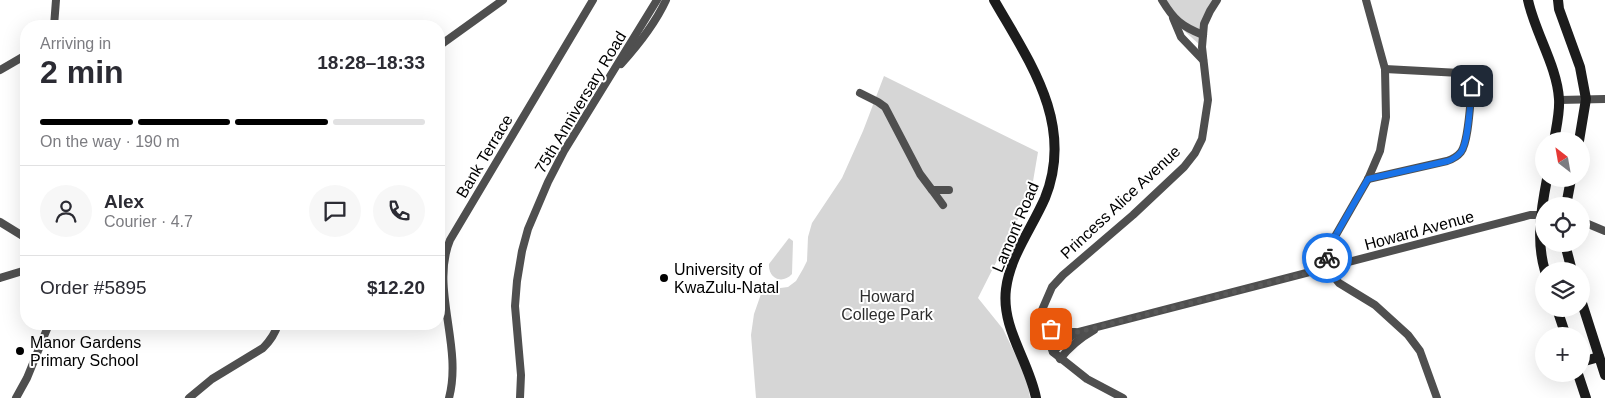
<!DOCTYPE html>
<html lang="en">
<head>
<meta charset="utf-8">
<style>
  :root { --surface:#fff; --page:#f7f7f7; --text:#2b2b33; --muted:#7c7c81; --line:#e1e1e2; --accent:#000 }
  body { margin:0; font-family:Helvetica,sans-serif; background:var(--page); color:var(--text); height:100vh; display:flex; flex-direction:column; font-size:19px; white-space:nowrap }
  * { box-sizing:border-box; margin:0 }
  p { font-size:16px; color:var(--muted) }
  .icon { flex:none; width:28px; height:28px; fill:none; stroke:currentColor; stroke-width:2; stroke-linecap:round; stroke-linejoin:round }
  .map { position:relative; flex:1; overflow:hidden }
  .drawer { position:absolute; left:20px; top:20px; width:425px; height:310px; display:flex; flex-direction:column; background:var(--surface); border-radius:20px; box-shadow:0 5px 20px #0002 }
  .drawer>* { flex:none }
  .needle { width:32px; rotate:329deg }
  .fabs { position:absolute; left:1535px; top:132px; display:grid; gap:10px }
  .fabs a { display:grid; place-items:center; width:55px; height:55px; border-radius:50%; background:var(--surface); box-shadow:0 5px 20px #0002; font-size:25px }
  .pin { position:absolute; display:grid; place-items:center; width:42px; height:42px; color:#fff; margin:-21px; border-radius:10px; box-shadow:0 2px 8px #0006 }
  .courier { position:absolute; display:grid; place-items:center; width:50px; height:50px; margin:-25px; border:4px solid #1a73e8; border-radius:50%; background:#fff; color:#222; box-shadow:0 1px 6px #0007 }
  .summary em { font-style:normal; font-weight:800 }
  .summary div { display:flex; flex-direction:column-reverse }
  .summary { display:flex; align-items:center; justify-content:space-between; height:85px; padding:0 20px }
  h1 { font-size:32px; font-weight:800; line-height:38px }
  .bar { display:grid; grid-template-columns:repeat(4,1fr); gap:8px 5px; align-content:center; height:60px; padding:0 20px }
  .bar i { height:6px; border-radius:4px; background:var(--line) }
  .bar .active { background:var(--accent) }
  .bar p { grid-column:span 4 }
  .line { display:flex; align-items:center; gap:12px; padding:0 20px; border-top:1px solid var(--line) }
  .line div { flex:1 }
  .round { display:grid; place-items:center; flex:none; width:52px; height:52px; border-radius:26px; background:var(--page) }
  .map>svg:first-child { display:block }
  .green { fill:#d6d6d6 }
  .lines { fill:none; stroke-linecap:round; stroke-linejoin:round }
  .street { stroke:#4f4f4f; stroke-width:8 }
  .secondary { stroke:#1c1c1c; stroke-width:10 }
  .done { stroke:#595959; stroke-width:5; stroke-dasharray:0 9 }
  .route { stroke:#1a73e8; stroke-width:6 }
  .poi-dot { fill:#000; stroke:#fff; stroke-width:2 }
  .labels { text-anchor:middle; stroke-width:4; stroke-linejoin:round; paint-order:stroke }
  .street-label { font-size:16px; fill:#000; stroke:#fff }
  .poi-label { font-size:16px; fill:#000; stroke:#fff; text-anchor:start }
  .park-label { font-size:16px; fill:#2d2d2d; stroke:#fff }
</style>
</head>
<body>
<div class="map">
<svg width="1605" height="398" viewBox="0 0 1605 398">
  <rect width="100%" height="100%" fill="#fff"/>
  <g class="green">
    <path d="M1160 0H1217L1200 45 1172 20Z"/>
    <path d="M884 76 1038 152 1031 193 978 298 1003 329 1027 379 1030 398H756L751 335 754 314 761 294 765 290 788 287 796 281 803 269 807 261 808 237 812 223 842 178 863 131Z"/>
    <path d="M789 238 793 241 792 274C782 285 768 278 769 264Z"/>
  </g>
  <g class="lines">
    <g class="street">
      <path d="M1162 0C1174 20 1181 26 1203 35"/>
      <path d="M1366 0 1385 69 1386 117 1380 151 1368 179 1333 240 1327 259V268L1339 283 1375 305 1408 335 1420 351 1437 398"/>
      <path d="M1173 18 1181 37 1203 60"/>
      <path d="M54 26 56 0"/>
      <path d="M439 46 503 0"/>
      <path d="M621 64C639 44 655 24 666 0"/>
      <path d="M0 70 26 55"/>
      <path d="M860 93 878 102 885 107 920 174 932 190H949"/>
      <path d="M1559 100 1605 99"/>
      <path d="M1368 179 1447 161C1453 159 1457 157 1461 152 1469 141 1470 101 1472 86L1470 79 1460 73 1385 69"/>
      <path d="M932 190 943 205"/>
      <path d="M1581 221 1605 231"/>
      <path d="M0 222 26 238"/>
      <path d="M0 278 26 270"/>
      <path d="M1042 325 1059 332H1075"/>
      <path d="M1053 352 1065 340 1078 332 1530 215H1544"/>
      <path d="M1060 359C1070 346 1080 338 1094 330"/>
      <path d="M16 398 27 378 49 324"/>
      <path d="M189 398 212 379 263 348C270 341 275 334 278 324"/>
      <path d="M449 398C463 346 430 288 450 240L593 0"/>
      <path d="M520 398 521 375 515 306 517 281 522 251 528 229 548 182 564 151 657 0"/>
      <path d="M1123 398 1087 379 1053 352 1042 325V310L1052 287 1063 275 1133 215 1184 167 1195 153 1202 139 1208 100 1202 47 1204 24 1210 11 1217 0"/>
    </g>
    <g class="secondary">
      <path d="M994 0C1029 61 1075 124 1045 198 1032 228 1010 256 1006 289 1001 328 1029 361 1036 398"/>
      <path d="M1528 0C1535 33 1557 66 1559 99 1560 113 1556 128 1554 141"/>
      <path d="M1558 0 1559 9 1580 67 1586 99 1579 141"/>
      <path d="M1566 206 1571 179"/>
      <path d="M1565 244 1572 271"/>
      <path d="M1545 271C1536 241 1541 210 1547 179"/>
      <path d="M1581 300 1605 375"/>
      <path d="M1557 309 1566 336"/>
      <path d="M1581 362 1599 357"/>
      <path d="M1578 374 1586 398"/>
    </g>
  </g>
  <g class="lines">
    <path class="done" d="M1051 329 1059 332H1078L1327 268V258"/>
    <path class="route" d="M1327 258 1333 240 1368 179 1448 161C1453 159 1457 157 1461 152 1469 141 1470 101 1472 86"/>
  </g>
  <g class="poi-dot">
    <circle cx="664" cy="278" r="5"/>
    <circle cx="20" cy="351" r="5"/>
  </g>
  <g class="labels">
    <g class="street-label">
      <text transform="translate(580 102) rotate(-59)" y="6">75th Anniversary Road</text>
      <text transform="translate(484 156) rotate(-59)" y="6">Bank Terrace</text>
      <text transform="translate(1120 202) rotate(-43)" y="6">Princess Alice Avenue</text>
      <text transform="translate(1015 227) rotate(-67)" y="6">Lamont Road</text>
      <text transform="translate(1419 230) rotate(-15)" y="6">Howard Avenue</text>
    </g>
    <g class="poi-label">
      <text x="674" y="275">University of<tspan x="674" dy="18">KwaZulu-Natal</tspan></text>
      <text x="30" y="348">Manor Gardens<tspan x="30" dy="18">Primary School</tspan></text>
    </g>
    <g class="park-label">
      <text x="887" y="302">Howard<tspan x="887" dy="18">College Park</tspan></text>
    </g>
  </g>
</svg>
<div class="fabs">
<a><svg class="needle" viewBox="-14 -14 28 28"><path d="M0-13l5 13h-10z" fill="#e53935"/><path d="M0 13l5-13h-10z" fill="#7c7c81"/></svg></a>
<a><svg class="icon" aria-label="locate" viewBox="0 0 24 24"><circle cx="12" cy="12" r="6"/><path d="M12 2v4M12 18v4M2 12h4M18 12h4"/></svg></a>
<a><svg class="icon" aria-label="layers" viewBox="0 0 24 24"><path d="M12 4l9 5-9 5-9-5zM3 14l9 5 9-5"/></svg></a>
<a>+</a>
</div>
<div class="pin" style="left:1051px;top:329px;background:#ea580c"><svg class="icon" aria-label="bag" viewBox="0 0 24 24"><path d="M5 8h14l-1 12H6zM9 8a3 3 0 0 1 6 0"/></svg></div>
<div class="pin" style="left:1472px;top:86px;background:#1f2937"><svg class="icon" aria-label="home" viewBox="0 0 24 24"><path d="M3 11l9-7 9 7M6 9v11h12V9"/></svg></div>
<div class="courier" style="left:1327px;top:258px"><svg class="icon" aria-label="bike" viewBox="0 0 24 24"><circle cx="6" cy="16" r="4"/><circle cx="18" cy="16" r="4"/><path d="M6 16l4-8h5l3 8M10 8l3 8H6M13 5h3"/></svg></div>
<section class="drawer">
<div class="summary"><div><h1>2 min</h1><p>Arriving in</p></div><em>18:28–18:33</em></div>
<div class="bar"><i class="active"></i><i class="active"></i><i class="active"></i><i></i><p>On the way · 190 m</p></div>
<div class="line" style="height:90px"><a class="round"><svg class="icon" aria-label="person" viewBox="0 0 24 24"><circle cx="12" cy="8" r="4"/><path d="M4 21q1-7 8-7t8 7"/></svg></a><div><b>Alex</b><p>Courier · 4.7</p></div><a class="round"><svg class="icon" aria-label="chat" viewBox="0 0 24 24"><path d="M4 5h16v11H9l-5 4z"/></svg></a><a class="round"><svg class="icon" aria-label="phone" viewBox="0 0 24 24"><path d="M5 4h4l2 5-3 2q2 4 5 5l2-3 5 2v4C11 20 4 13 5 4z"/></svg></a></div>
<div class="line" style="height:65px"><div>Order #5895</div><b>$12.20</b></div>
</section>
</div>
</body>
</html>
